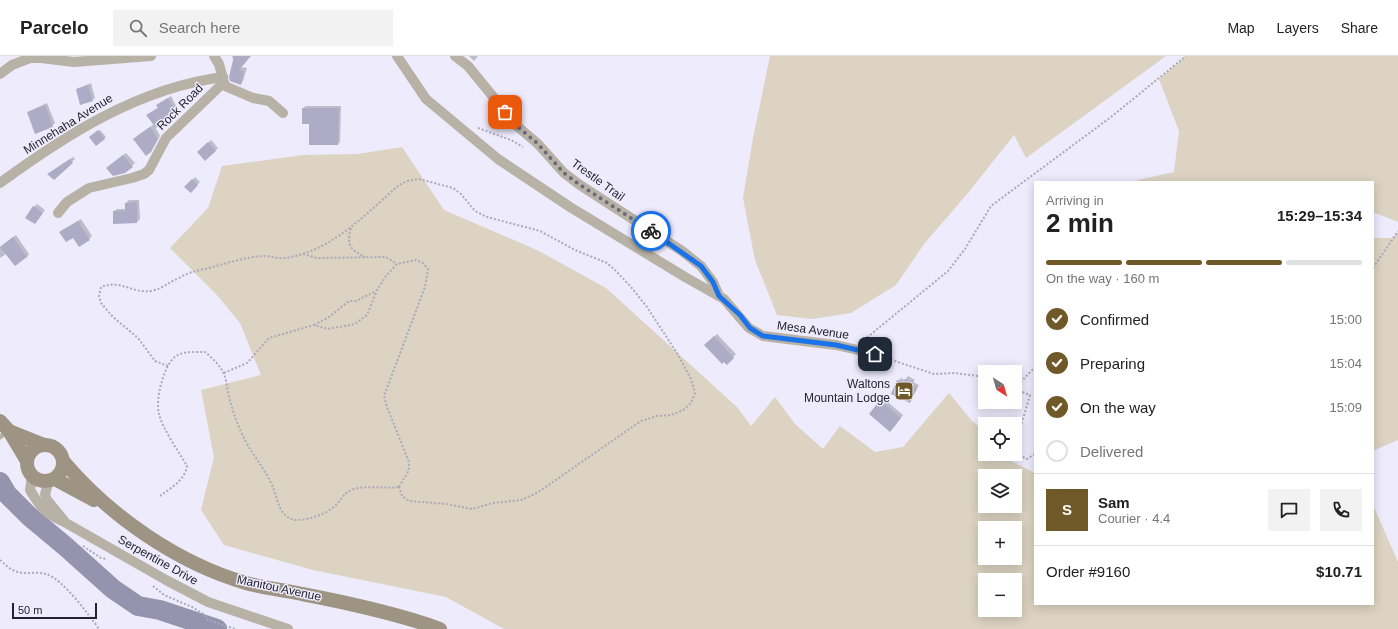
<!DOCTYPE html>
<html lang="en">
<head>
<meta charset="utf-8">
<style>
  :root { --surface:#fff; --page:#f2f2f2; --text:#222; --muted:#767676; --line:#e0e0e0; --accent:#705929 }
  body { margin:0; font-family:Arial,sans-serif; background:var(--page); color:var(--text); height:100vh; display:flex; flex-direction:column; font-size:15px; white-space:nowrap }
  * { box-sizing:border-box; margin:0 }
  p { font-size:13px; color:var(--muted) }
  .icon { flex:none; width:22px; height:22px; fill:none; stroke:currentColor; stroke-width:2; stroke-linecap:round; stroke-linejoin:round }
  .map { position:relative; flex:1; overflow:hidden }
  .drawer { position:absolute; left:1034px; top:125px; width:340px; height:424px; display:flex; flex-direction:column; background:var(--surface); border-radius:0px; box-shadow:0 2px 10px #0003 }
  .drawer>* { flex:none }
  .needle { width:26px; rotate:143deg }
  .buttons { position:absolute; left:978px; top:309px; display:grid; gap:8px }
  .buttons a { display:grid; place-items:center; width:44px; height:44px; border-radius:0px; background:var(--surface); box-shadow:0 2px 10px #0003; font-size:20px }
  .scale { position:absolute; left:12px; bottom:10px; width:85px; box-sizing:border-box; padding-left:4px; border:2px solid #25242e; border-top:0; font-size:11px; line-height:14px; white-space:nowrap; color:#25242e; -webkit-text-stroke:3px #edebfc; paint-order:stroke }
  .pin { position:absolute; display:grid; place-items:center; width:34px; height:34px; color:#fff; margin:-17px; border-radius:8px; box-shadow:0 2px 6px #0006 }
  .courier { position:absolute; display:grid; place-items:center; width:40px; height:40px; margin:-20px; border:3px solid #1a73e8; border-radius:50%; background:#fff; color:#222; box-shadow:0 1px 5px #0007 }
  .headline em { font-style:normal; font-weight:800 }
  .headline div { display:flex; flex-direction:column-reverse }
  .headline { display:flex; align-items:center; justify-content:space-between; height:68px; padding:0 12px }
  h1 { font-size:26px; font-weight:800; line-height:30px }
  .bar { display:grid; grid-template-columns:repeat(4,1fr); gap:6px 4px; align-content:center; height:48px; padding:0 12px }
  .bar i { height:5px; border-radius:3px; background:var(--line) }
  .bar .active { background:var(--accent) }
  .bar p { grid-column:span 4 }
  .line { display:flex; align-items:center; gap:10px; padding:0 12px; border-top:1px solid var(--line) }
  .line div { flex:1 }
  .round { display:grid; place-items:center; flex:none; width:42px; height:42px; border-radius:0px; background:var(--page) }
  ol { padding:0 12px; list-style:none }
  li { display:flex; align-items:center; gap:12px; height:44px }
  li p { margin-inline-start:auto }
  li .icon { padding:4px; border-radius:50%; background:var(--accent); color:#fff; stroke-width:4 }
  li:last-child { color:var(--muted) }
  li i { width:22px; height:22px; border:2px solid var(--line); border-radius:50% }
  header { display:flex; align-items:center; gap:24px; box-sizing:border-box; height:56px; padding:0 20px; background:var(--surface); border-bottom:1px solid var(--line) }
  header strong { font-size:19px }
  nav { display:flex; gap:22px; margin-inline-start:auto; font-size:14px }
  .search { width:280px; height:36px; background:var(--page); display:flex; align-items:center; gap:10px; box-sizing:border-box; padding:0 14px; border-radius:0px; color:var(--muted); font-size:15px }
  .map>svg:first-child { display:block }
  .green { fill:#dcd3c2; fill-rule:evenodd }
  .shadow { fill:#0003 }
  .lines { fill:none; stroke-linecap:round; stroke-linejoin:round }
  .river { stroke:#9693ae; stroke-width:20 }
  .building { fill:#aeabc6 }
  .path { stroke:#abaab8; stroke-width:2; stroke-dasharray:2 2; stroke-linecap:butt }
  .lane { stroke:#b7b1a6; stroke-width:5 }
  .street { stroke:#b7b1a6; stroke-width:10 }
  .secondary { stroke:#9d9483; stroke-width:14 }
  .done { stroke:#6b6a76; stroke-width:4; stroke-dasharray:0 7.2 }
  .route { stroke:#1a73e8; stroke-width:5 }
  .labels { text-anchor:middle; stroke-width:3; stroke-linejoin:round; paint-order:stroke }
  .street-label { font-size:12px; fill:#25242e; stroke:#edebfc }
  .poi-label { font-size:12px; fill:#25242e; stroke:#edebfc; text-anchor:end }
</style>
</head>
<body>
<header>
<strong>Parcelo</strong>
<div class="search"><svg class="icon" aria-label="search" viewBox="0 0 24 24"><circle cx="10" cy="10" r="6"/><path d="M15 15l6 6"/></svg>Search here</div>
<nav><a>Map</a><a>Layers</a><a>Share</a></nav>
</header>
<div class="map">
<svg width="1398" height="573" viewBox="0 0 1398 573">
  <rect width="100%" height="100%" fill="#edebfc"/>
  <g class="green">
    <path d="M770 0H1166L1026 102 1014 79 968 137 924 188 896 229 851 257 812 263 777 259 755 204 743 142 753 82Z"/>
    <path d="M1186 0H1398V166L1373 156V126H1137L1138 124 1174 116 1179 75 1159 23Z"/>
    <path d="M402 91 444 154 539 195 606 232 737 351 751 370 775 341 795 368 823 393 840 370 875 396 903 391 949 337 972 365 985 375V398H1005L1009 404 1035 417V548H1373V449L1398 506V573H504L446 541 313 514 224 489 201 454 214 401 201 334 261 319 240 267 216 238 170 192 208 152 222 110 303 99 357 98ZM985 420H1015V450H985ZM985 472H1015V502H985ZM985 524H1015V554H985Z"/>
    <path d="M1398 176V384L1373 395V182H1393Z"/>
  </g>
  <g class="shadow">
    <path d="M232 0H250L240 11 247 12 243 25 241 28Z"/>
    <path d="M469 0H478L474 5Z"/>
    <path d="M91 27 95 42 92 44 77 33Z"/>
    <path d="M171 40 177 52 167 59 168 61 155 71 160 80 151 95 137 80 154 68 150 57 159 51 160 47Z"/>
    <path d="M47 47 55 67 52 70 28 56Z"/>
    <path d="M306 50H341L340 86 338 88 303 52Z"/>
    <path d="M100 74 106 81 96 89 90 81Z"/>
    <path d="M211 84 218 92 205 103 198 96Z"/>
    <path d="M126 97 135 107 125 116 110 109Z"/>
    <path d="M73 101 75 103 54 123 48 118Z"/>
    <path d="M195 121 200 126 191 135 186 131Z"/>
    <path d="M129 144H139L140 163 137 166 114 155 117 153H126V147Z"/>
    <path d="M37 148 45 154 35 167 34 151Z"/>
    <path d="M81 163 92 180 89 183 74 181 63 174Z"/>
    <path d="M16 179 29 198 27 201 6 198 0 202V191Z"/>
    <path d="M717 278 736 298 727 308 706 289Z"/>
    <path d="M908 320 915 324 913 326 919 329 910 346 898 325 901 322 905 324Z"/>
    <path d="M883 342 903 359 893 372 881 345Z"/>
  </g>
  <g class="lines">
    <path class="river" d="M0 426 7 438 29 460 65 490 113 533 138 550 160 554 217 573"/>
  </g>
  <g class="building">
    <path d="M234 0H251L239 14 244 15 241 29 230 25 229 21Z"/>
    <path d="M88 29 93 45 80 49 76 33Z"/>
    <path d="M168 42 175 55 165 61 166 64 156 72 146 59 158 52 156 49Z"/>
    <path d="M45 49 53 71 35 78 27 56Z"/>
    <path d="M302 52H339L338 89H309V68H302Z"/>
    <path d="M150 71 158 83 151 96 146 100 133 83Z"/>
    <path d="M98 74 105 83 96 90 89 81Z"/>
    <path d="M208 86 216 95 205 105 197 96Z"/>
    <path d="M123 99 133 111 125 117 113 120 106 112Z"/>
    <path d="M70 103 73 107 54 124 47 118Z"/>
    <path d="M192 123 198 129 191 137 184 131Z"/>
    <path d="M137 146V167L113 168V155H125V147Z"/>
    <path d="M33 150 43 157 35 168 25 162Z"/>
    <path d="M78 165 90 184 79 191 73 182 66 186 59 176Z"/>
    <path d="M13 181 27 201 15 210 0 191Z"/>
    <path d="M714 280 734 302 727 309 724 306 722 308 704 289Z"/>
    <path d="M905 323 913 326 911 329 917 332 910 347 891 338 897 324 903 326Z"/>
    <path d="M880 344 901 362 890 376 869 358Z"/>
  </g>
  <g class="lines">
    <g class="path">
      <path d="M478 72 511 84 523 91"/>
      <path d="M351 172C346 190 350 193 365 201"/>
      <path d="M303 198 317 202 386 201 397 208"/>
      <path d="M1373 212 1398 175"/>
      <path d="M314 269 329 261 349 245H356L376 235"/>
      <path d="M864 284 948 215 965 193 991 150 1111 61 1186 0"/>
      <path d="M883 301 934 318 955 317 985 321"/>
      <path d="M168 310 155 305 138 282 113 261 101 247 99 240 101 231C121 223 133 238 151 235 162 233 169 226 179 222 187 217 195 215 205 213 224 208 245 201 264 200 271 200 279 203 285 202 331 196 367 157 399 129L407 125 419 123 453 132 461 138 475 155 487 161 540 175 575 194 607 207 615 214 631 231 647 251 677 297 691 323 695 337 691 347 683 354 671 359 657 360 641 365 537 437 521 444 493 447 472 453 447 448 409 445 402 440 399 431"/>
      <path d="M224 317 247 307 269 282 314 269 328 273 355 268 367 259 377 234 386 220 397 208 416 204 423 207 428 213 425 231 384 340 387 351 409 406V414L399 431"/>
      <path d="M1015 332 1035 311"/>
      <path d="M1015 333 1030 339 1015 390 1017 398 1027 403 1035 398"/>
      <path d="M160 440C171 432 185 424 187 410 179 396 162 372 159 358 155 344 164 305 178 299 186 295 197 296 205 296 212 302 219 308 223 316 226 322 227 330 228 337 232 352 236 366 243 380 251 397 263 410 271 427 278 439 277 463 297 464 309 464 327 458 336 449 342 443 344 436 354 433 368 429 384 433 399 431"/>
      <path d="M83 490 101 502 107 503"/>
      <path d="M0 504C5 508 9 513 15 515 25 519 36 515 46 518 62 522 89 559 99 573"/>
      <path d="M153 530 164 539 192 551 205 559 208 564 235 573"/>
    </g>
    <path class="lane" d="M0 381 8 375"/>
    <g class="street">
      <path d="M214 0 219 8 225 30 253 42 269 45 283 57"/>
      <path d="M397 0 426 43 498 103 570 151 685 221 724 243 749 272 763 280 836 289 875 298"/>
      <path d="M455 0 468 10 517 70 538 88 564 117 580 129 682 195 701 210 713 226 719 240"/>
      <path d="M0 18 12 9 30 2H41L74 6 151 0"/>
      <path d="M0 127C67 78 139 32 223 21"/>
      <path d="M58 157 67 146 89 132 132 122 144 118 149 114 166 82 220 30 223 21"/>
      <path d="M32 420 30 434C40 450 44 457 62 465"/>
      <path d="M49 425 45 438 47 444 66 467 166 524 208 546 288 573"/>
    </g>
    <g class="secondary">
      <path d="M0 365 9 375 27 405"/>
      <path d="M9 375 44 389"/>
      <circle cx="45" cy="407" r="18"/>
      <path d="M64 406C110 460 177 507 246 527 264 532 284 534 302 538 349 547 396 557 440 573"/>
      <path d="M55 423 94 444"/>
    </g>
  </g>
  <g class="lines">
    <path class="done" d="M505 56 517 70 538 88 564 117 580 129 651 175"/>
    <path class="route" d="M651 175 701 210 713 226 719 240 740 259 750 272 763 280 836 289 875 298"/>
  </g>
  <defs>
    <symbol id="hotel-square" viewBox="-11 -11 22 22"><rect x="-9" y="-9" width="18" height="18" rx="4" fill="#705929" stroke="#edebfc"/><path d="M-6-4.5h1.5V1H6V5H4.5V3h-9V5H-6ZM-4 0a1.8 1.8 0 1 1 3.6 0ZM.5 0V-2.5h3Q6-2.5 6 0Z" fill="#fff"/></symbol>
  </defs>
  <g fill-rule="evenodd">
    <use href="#hotel-square" x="893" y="324" width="22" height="22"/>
  </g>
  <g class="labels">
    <g class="street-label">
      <text transform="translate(180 51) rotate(-45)" y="4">Rock Road</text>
      <text transform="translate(68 68) rotate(-32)" y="4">Minnehaha Avenue</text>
      <text transform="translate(598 124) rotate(36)" y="4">Trestle Trail</text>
      <text transform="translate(813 274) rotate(8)" y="4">Mesa Avenue</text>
      <text transform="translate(158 504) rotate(29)" y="4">Serpentine Drive</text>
      <text transform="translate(279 532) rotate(12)" y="4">Manitou Avenue</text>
    </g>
    <g class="poi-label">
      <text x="890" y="332">Waltons<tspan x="890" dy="14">Mountain Lodge</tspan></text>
    </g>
  </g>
</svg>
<div class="buttons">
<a><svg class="needle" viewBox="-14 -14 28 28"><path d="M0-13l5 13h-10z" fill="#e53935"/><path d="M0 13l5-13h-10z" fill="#767676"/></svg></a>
<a><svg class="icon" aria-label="locate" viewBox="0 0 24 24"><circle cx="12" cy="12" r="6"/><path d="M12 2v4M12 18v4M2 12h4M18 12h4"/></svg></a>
<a><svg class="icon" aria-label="layers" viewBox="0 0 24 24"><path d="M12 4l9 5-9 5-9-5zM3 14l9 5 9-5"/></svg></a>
<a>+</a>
<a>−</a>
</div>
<div class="scale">50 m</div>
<div class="pin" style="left:505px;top:56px;background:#ea580c"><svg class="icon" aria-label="bag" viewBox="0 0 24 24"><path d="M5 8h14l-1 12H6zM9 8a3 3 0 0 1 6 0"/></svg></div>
<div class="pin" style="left:875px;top:298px;background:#1f2937"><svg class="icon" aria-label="home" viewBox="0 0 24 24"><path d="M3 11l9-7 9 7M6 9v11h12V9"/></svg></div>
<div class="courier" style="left:651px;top:175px"><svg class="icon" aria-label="bike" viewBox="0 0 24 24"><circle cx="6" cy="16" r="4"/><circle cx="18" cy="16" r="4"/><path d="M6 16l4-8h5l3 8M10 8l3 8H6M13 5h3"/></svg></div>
<section class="drawer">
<div class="headline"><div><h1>2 min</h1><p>Arriving in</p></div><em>15:29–15:34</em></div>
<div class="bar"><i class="active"></i><i class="active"></i><i class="active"></i><i></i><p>On the way · 160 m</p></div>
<ol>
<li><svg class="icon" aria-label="check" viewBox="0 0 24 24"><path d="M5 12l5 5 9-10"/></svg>Confirmed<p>15:00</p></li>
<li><svg class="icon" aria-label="check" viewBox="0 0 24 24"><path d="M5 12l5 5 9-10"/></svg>Preparing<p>15:04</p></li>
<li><svg class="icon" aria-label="check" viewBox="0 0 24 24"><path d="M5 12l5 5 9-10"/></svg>On the way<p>15:09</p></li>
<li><i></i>Delivered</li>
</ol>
<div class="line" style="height:72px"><b class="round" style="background:var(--accent);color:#fff">S</b><div><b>Sam</b><p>Courier · 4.4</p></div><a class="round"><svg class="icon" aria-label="chat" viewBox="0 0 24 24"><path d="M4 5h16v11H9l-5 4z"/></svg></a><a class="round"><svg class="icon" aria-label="phone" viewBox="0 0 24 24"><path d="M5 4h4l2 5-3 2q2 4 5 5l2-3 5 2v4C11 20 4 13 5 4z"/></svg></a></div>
<div class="line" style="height:52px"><div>Order #9160</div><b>$10.71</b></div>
</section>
</div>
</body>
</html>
